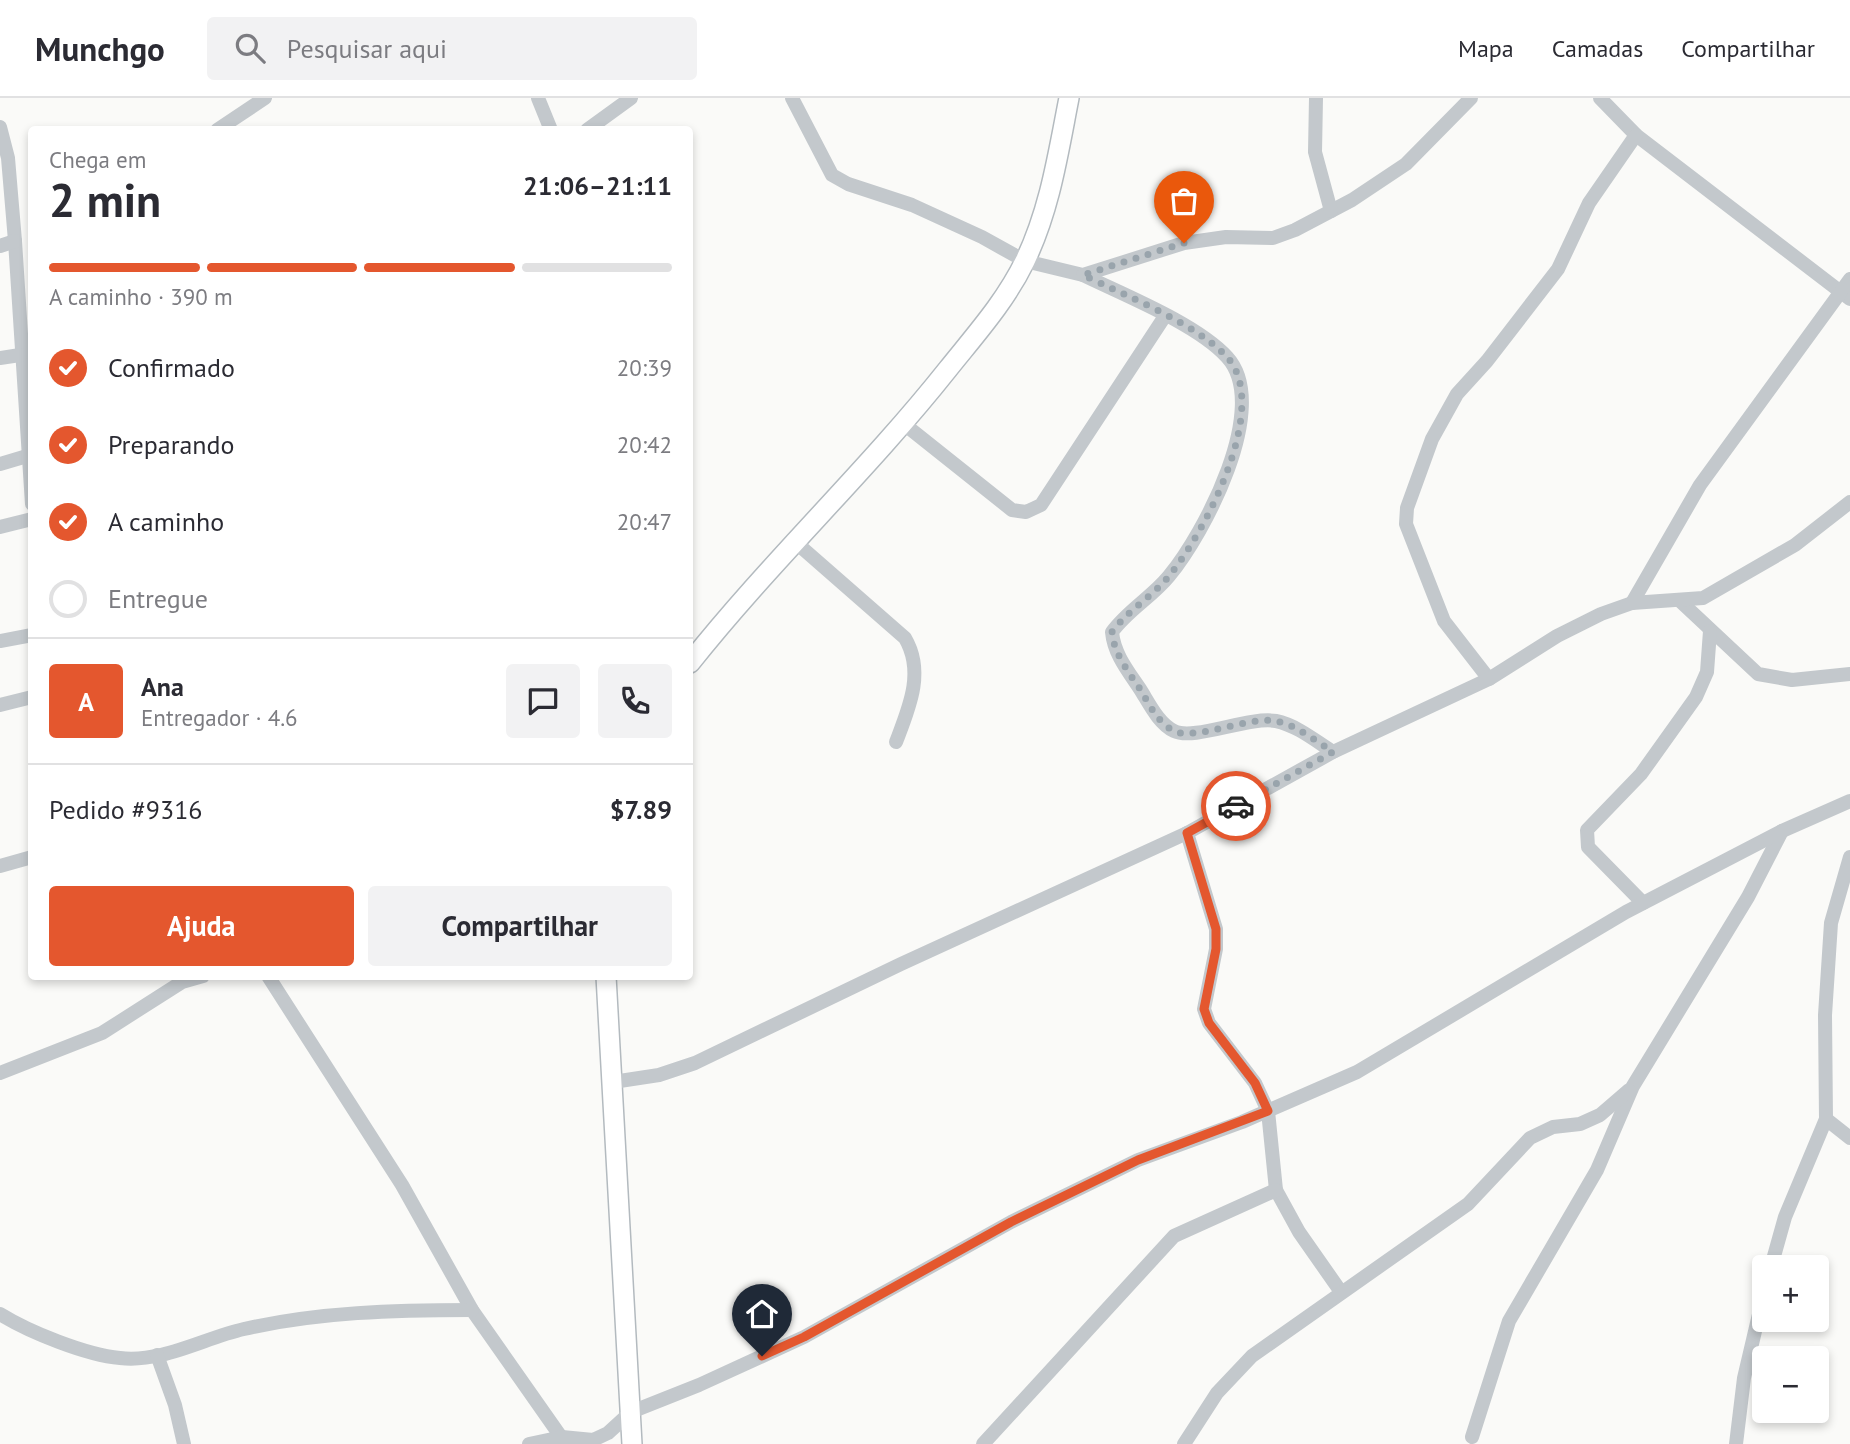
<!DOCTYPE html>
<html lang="pt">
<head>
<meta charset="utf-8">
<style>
  :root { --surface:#fff; --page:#f2f2f3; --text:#2b2b33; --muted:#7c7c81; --line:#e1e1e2; --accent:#e4572e }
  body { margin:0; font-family:"PT Sans",sans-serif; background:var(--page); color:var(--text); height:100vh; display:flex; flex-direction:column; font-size:26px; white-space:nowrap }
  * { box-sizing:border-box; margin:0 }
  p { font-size:23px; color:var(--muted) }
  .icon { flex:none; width:38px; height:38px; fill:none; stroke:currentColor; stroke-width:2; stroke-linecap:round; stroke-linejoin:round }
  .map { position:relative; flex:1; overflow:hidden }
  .drawer { position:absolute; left:28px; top:28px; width:665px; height:854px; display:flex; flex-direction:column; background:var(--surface); border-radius:7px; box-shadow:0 4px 10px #0003 }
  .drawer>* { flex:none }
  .buttons { position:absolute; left:1752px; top:1157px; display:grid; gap:14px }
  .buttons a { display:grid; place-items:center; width:77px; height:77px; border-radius:7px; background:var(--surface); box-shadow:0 4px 10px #0003; font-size:35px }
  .pin { position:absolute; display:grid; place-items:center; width:60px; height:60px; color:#fff; margin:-72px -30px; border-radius:50% 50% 50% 0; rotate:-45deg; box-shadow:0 0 7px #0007 }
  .pin .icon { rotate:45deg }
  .courier { position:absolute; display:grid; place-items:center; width:70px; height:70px; margin:-35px; border:5px solid #e4572e; border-radius:50%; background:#fff; color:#222; box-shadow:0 2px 9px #0007 }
  .summary em { font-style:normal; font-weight:800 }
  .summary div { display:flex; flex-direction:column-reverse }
  .summary { display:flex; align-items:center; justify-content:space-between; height:119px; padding:0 21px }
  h1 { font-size:46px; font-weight:800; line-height:52px }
  .bar { display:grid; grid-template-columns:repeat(4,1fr); gap:10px 7px; align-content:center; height:84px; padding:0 21px }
  .bar i { height:9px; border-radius:5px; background:var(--line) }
  .bar .selected { background:var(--accent) }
  .bar p { grid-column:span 4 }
  .line { display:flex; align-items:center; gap:18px; padding:0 21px; border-top:2px solid var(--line) }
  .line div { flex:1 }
  .round { display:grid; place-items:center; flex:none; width:74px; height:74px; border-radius:7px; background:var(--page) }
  ol { padding:0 21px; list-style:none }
  li { display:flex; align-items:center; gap:21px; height:77px }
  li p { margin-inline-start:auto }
  li .icon { padding:7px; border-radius:50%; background:var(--accent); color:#fff; stroke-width:4 }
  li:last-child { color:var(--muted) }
  li i { width:38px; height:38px; border:4px solid var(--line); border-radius:50% }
  .primary-button { display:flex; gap:14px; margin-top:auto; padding:14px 21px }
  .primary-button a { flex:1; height:80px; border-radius:7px; background:var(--accent); color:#fff; font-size:28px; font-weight:800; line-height:80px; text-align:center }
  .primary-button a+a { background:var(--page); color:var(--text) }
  header { display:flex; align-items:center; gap:42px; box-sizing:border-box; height:98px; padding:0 35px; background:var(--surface); border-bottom:2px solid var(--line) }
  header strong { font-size:33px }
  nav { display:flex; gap:38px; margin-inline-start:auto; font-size:24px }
  .search { width:490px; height:63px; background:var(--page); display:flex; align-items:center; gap:18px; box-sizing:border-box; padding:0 24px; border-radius:7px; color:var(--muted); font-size:26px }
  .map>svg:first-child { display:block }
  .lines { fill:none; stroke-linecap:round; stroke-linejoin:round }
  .secondary-casing { stroke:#b3babf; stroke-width:22 }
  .street { stroke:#c3c8cc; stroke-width:14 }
  .secondary { stroke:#fff; stroke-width:19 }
  .done { stroke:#99a4ac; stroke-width:7; stroke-dasharray:0 12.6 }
  .route { stroke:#e4572e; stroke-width:9 }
</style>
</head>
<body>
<header>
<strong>Munchgo</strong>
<div class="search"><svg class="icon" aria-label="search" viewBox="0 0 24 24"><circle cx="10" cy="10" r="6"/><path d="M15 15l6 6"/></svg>Pesquisar aqui</div>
<nav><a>Mapa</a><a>Camadas</a><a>Compartilhar</a></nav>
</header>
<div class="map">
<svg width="1850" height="1346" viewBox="0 0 1850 1346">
  <rect width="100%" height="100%" fill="#fafaf8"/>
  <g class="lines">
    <defs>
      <g id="secondary">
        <path d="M690 565C771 463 867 373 948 271 976 236 1005 204 1025 163 1050 111 1058 56 1069 0"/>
        <path d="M606 878 632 1346"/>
      </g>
    </defs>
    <use href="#secondary" class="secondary-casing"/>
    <g class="street">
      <path d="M538 0 551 32"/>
      <path d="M792 0 832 77 848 86 912 107 982 139 1025 163 1083 177 1184 145 1226 139 1273 140 1295 132 1352 102 1406 66 1471 0"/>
      <path d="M1316 0 1315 54 1331 113"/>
      <path d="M1600 0 1636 37 1850 201"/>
      <path d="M0 29 8 60 15 143 32 406"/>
      <path d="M217 32 265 0"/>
      <path d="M587 32 631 0"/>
      <path d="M0 148 15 143"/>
      <path d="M1083 177C1124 197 1197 226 1227 259 1272 308 1204 436 1169 478 1152 499 1128 512 1112 534 1114 556 1128 573 1140 591 1149 605 1158 625 1174 633 1194 643 1249 618 1276 623 1296 627 1316 643 1333 654"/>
      <path d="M0 260 20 257"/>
      <path d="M904 326 1012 412 1026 414 1041 407 1165 218"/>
      <path d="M0 366 27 358"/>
      <path d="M0 429 32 421"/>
      <path d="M793 442 905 540C925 574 909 610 896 644"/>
      <path d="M1680 503 1758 576 1792 582 1850 576"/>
      <path d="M1632 505 1700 387 1850 181"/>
      <path d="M0 543 32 537"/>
      <path d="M1489 581 1444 523 1406 426 1407 410 1432 341 1457 296 1487 263 1558 171 1589 105 1636 37"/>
      <path d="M0 607 32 599"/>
      <path d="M1187 735 1216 831V851L1204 911 1209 925 1255 985 1268 1013 1276 1092 1299 1134 1341 1194"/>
      <path d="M0 768 32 759"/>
      <path d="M1643 805 1588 749 1587 732 1641 676 1696 599 1707 574 1710 533"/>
      <path d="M268 878 402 1087 472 1212 566 1346"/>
      <path d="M0 975 102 935 182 884 203 878"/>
      <path d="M613 984 659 977 695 965 901 866 1187 735 1333 654 1489 581 1557 538 1601 516 1632 505 1703 500 1795 447 1850 404"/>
      <path d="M1826 1021 1850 1040"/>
      <path d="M1771 1169 1785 1119 1826 1021 1825 917 1831 825 1850 759"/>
      <path d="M0 1216C29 1234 86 1257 120 1260 162 1265 204 1240 244 1231 318 1214 396 1212 472 1212"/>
      <path d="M157 1257 175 1307 184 1346"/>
      <path d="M1472 1339 1509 1223 1597 1072 1633 988 1748 799 1782 733"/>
      <path d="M529 1346 562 1339 593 1342 608 1335 631 1314 699 1287 804 1239 1011 1124 1138 1062 1242 1024 1357 974 1626 814 1782 733 1850 703"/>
      <path d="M983 1346 1174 1138 1276 1092"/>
      <path d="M1184 1346 1217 1295 1252 1258 1468 1106 1530 1040 1553 1029 1580 1026 1600 1017 1629 992"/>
      <path d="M1736 1346 1744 1280 1764 1195"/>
    </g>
    <use href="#secondary" class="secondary"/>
  </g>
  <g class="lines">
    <path class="done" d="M1184 145 1083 177C1124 197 1197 226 1227 259 1272 308 1204 436 1169 478 1152 499 1128 512 1112 534 1114 556 1128 573 1140 591 1149 606 1158 625 1174 633 1194 643 1249 618 1276 623 1296 627 1316 643 1333 654L1236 708"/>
    <path class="route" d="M762 1258 804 1239 1011 1124 1138 1062 1268 1013 1255 985 1209 925 1204 911 1216 851V831L1187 735 1236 708"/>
  </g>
</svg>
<div class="buttons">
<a>+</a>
<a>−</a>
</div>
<div class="pin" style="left:1184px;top:145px;background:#ea580c"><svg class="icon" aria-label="bag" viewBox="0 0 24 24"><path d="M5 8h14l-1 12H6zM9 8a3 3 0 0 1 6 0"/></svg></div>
<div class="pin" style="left:762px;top:1258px;background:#1f2937"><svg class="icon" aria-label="home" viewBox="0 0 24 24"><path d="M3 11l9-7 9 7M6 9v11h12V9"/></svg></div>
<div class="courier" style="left:1236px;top:708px"><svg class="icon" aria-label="car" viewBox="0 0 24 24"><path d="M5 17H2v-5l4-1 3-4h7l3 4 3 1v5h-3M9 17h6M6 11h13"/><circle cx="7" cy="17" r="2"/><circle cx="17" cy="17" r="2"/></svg></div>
<section class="drawer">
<div class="summary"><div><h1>2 min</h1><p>Chega em</p></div><em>21:06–21:11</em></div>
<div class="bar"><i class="selected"></i><i class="selected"></i><i class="selected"></i><i></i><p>A caminho · 390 m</p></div>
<ol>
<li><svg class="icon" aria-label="check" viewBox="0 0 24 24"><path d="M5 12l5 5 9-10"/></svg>Confirmado<p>20:39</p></li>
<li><svg class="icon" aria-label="check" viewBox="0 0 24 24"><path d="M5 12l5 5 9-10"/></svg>Preparando<p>20:42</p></li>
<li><svg class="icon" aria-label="check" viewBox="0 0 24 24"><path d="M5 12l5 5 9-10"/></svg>A caminho<p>20:47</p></li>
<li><i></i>Entregue</li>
</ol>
<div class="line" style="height:126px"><b class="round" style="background:var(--accent);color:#fff">A</b><div><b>Ana</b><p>Entregador · 4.6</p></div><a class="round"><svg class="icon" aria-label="chat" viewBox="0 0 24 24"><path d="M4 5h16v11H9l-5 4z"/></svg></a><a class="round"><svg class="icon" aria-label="phone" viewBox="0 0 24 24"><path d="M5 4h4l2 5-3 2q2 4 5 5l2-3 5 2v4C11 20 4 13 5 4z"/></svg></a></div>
<div class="line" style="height:91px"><div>Pedido #9316</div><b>$7.89</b></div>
<div class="primary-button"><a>Ajuda</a><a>Compartilhar</a></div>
</section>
</div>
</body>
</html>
